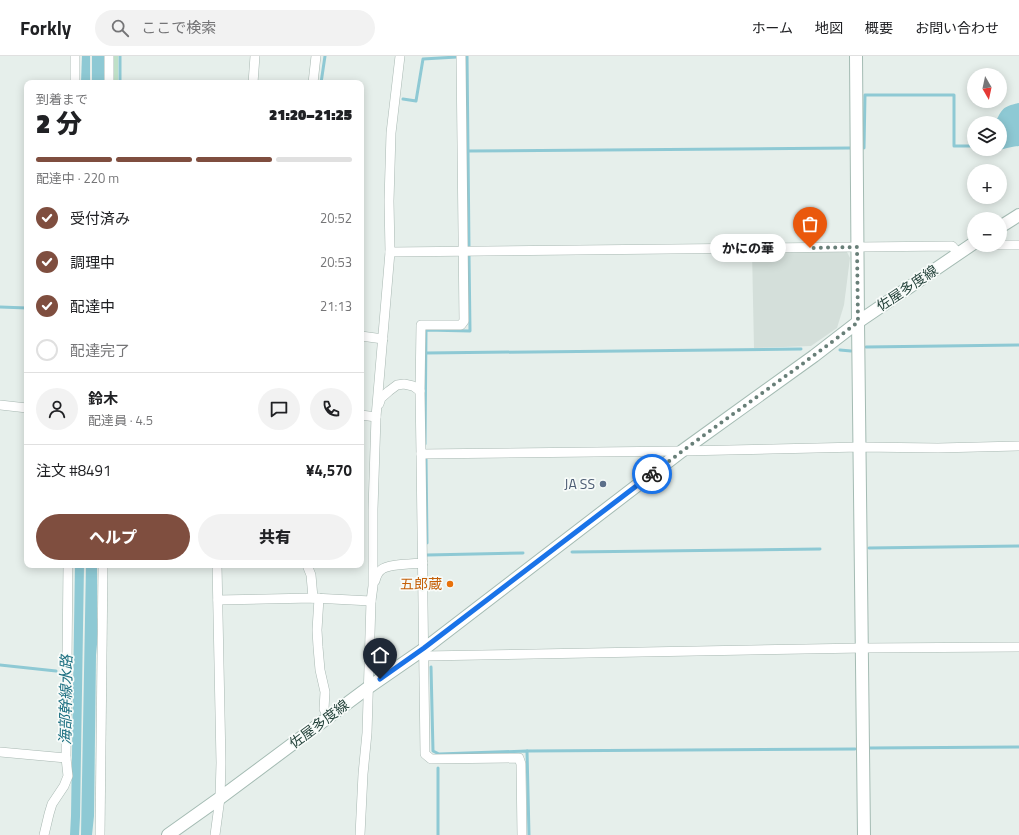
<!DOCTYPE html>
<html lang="ja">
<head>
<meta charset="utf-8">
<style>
  :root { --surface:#fff; --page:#f2f2f2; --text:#202124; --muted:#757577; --line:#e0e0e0; --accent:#7f4e3f }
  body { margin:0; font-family:"Titillium Web","Noto Sans JP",sans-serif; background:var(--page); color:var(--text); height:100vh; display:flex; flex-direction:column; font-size:15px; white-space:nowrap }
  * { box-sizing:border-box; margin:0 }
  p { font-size:13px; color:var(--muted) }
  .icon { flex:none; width:22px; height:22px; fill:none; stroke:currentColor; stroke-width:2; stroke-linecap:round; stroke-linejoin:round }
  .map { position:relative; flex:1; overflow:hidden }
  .details { position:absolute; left:24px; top:24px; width:340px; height:488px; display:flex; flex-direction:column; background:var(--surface); border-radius:8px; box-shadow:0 2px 10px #0003 }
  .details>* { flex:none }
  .needle { width:26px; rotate:171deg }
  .fabs { position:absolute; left:967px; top:12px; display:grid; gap:8px }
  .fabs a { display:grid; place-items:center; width:40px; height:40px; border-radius:50%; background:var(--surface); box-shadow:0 2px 10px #0003; font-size:20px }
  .pin { position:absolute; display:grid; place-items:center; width:34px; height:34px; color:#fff; margin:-41px -17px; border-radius:50% 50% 50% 0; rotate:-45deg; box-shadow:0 0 4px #0007 }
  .pin .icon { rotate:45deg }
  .courier { position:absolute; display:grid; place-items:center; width:40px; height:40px; margin:-20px; border:3px solid #1a73e8; border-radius:50%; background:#fff; color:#222; box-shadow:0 1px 5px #0007 }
  .bubble { position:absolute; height:28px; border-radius:14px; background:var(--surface); box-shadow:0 2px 10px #0003; font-size:13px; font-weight:800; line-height:28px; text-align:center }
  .headline em { font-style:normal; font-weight:800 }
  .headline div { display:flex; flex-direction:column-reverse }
  .headline { display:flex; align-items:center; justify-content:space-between; height:68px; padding:0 12px }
  h1 { font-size:26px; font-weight:800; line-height:30px }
  .bar { display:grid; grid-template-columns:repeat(4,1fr); gap:6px 4px; align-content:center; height:48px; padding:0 12px }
  .bar i { height:5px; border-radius:3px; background:var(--line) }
  .bar .selected { background:var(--accent) }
  .bar p { grid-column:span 4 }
  .line { display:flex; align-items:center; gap:10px; padding:0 12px; border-top:1px solid var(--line) }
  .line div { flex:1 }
  .round { display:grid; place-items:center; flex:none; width:42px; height:42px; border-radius:21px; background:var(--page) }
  ol { padding:0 12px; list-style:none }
  li { display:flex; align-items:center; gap:12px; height:44px }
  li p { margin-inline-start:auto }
  li .icon { padding:4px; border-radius:50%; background:var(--accent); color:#fff; stroke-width:4 }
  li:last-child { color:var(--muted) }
  li i { width:22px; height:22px; border:2px solid var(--line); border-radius:50% }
  .cta { display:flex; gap:8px; margin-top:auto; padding:8px 12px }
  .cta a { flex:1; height:46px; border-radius:24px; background:var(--accent); color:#fff; font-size:16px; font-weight:800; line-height:46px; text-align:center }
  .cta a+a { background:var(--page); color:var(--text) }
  header { display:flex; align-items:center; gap:24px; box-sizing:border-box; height:56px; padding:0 20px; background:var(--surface); border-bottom:1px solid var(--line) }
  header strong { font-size:19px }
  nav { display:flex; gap:22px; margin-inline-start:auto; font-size:14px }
  .search { width:280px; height:36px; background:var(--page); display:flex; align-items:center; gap:10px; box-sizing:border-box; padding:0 14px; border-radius:22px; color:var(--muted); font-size:15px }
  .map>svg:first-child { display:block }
  .built { fill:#d4dfda }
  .green { fill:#bfe0c8 }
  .water { fill:#8ec9d4 }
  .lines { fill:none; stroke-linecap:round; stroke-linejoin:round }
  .stream { stroke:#8ec9d4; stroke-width:3 }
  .street-casing { stroke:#a8b8b2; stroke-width:10 }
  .secondary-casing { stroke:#a4bbb3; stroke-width:14 }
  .street { stroke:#fff; stroke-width:9 }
  .secondary { stroke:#fff; stroke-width:12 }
  .done { stroke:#687f78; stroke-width:4; stroke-dasharray:0 7.2 }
  .route { stroke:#1a73e8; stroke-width:5 }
  .service-dot { fill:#5c6f8a; stroke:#f7fbf9; stroke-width:1.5 }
  .food-dot { fill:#e8710a; stroke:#f7fbf9; stroke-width:1.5 }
  .labels { text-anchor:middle; stroke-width:3.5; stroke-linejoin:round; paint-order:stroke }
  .street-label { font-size:14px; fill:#24423a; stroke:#f7fbf9 }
  .service-label { font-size:14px; fill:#4e5e75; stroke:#f7fbf9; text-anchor:end }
  .food-label { font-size:14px; fill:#c56008; stroke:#f7fbf9; text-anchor:end }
  .water-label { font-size:15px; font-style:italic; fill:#1c6f80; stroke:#f7fbf9 }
</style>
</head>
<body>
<header>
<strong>Forkly</strong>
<div class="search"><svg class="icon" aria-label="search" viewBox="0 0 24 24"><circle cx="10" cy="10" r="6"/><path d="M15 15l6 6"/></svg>ここで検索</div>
<nav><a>ホーム</a><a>地図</a><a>概要</a><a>お問い合わせ</a></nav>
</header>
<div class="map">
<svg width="1019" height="779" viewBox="0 0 1019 779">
  <rect width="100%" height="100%" fill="#e6efeb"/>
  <path class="built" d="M846 194 850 202 844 249 837 272 811 290 754 292 752 195Z"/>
  <rect class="green" x="113" y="0" width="5" height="27"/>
  <g class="water">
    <path d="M82 0H90V27H81Z"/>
    <path d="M92 0H105L104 27H92Z"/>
    <path d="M1019 47V90C1009 91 999 95 989 95L986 93H1000V67H995C1002 53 1003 50 1019 47Z"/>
    <path d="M75 509H84L80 761 79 779H70L71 760Z"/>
    <path d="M86 509H97V559L98 578 96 599 94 760 92 779H81Z"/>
  </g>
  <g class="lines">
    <g class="stream">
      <path d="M467 0 469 191"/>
      <path d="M120 27V0"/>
      <path d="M321 27 325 0"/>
      <path d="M403 43 416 45 423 3 457 1"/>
      <path d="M864 92 865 39H954V90H974"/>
      <path d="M468 95 850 92"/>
      <path d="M0 251 27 252"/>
      <path d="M866 291 1019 289"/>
      <path d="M840 294 851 295"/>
      <path d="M426 297 801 293"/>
      <path d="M425 388 426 274 470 275 469 200"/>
      <path d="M426 402 427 487"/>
      <path d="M869 492 1019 490"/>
      <path d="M572 496 820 493"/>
      <path d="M427 499 523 497"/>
      <path d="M0 609 56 615"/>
      <path d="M431 611 433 695 439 698 527 695 529 779"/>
      <path d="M870 692 1019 691"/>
      <path d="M527 695 855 693"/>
      <path d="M438 712V779"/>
    </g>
    <defs>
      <g id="street">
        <path d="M461 0 464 265 461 269H421L420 335 421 398 425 698 431 703 519 702 521 708 522 779"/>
        <path d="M75 27V0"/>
        <path d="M109 27V0"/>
        <path d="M253 27 255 0"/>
        <path d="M313 27 316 0"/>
        <path d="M994 189H1019"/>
        <path d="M390 196 952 190 959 198"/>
        <path d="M361 280 383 283"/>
        <path d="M379 348 381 342 389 335 397 329 404 328 413 330 420 335"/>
        <path d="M0 349 27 352"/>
        <path d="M361 359 376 361"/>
        <path d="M421 398 682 395 860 391 938 392 1019 390"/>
        <path d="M307 509 311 519 313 542"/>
        <path d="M375 525C376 521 377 517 381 514 387 508 413 508 423 507"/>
        <path d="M319 542 317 574 318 591 320 614 325 636 324 653 328 661"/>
        <path d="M218 544 313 542 371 545"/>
        <path d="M424 600 863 592 1019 591"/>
        <path d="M0 696 66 702"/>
        <path d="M44 779 49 758 52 748 64 730 68 720 66 702 68 509"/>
        <path d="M100 779 103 509"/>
        <path d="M215 779 220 742 221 707 217 509"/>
        <path d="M360 779 363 718 367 677 371 545 373 530V453L376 361 390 196 389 145 391 77 400 0"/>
      </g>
      <g id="secondary">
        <path d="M856 0 858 266 864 779"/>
        <path d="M1000 171 1019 159"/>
        <path d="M168 779 220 742 369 631 424 593 682 395 814 300 858 266 974 187"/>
      </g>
    </defs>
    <use href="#street" class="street-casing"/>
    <use href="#secondary" class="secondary-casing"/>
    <use href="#street" class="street"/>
    <use href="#secondary" class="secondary"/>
  </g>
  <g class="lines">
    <path class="done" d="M652 418C720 366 791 318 858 266L857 191 810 192"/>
    <path class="route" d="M380 623 424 592 652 418"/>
  </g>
  <circle class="service-dot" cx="603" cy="428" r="4"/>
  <circle class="food-dot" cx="450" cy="528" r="4"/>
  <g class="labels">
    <g class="street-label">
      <text transform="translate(907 232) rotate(-34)" y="5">佐屋多度線</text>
      <text transform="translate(319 668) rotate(-37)" y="5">佐屋多度線</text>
    </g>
    <g class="service-label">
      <text x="595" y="433">JA SS</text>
    </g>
    <g class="food-label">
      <text x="442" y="533">五郎蔵</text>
    </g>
    <g class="water-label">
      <text transform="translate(66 644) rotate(-89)" y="5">海部幹線水路</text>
    </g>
  </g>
</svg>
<div class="fabs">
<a><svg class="needle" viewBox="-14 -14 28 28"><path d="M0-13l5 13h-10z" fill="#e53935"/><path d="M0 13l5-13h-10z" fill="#757577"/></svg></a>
<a><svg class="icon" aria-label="layers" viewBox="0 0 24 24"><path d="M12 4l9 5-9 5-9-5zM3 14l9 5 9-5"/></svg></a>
<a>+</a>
<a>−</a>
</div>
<div class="pin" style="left:810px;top:192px;background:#ea580c"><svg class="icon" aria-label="bag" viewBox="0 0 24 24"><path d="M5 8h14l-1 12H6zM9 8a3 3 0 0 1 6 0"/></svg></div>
<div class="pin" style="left:380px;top:623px;background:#1f2937"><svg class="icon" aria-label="home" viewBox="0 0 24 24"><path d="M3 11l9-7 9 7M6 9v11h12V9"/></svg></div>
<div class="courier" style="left:652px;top:418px"><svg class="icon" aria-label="bike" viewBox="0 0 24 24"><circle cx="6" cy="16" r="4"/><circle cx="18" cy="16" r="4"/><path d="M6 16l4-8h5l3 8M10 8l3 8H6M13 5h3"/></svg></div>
<div class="bubble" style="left:710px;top:178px;width:76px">かにの華</div>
<section class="details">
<div class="headline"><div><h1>2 分</h1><p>到着まで</p></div><em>21:20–21:25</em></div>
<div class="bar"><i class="selected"></i><i class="selected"></i><i class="selected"></i><i></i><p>配達中 · 220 m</p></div>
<ol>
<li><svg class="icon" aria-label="check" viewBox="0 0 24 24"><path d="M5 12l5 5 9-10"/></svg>受付済み<p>20:52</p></li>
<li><svg class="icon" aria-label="check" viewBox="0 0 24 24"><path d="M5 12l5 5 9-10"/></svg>調理中<p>20:53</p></li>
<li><svg class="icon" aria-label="check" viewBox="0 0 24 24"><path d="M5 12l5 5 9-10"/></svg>配達中<p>21:13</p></li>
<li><i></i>配達完了</li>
</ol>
<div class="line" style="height:72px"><a class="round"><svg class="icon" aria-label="person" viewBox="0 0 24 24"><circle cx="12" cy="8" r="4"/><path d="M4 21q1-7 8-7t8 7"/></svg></a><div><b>鈴木</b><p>配達員 · 4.5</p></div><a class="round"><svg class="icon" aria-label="chat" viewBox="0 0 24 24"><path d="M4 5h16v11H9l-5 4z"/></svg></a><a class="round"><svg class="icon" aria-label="phone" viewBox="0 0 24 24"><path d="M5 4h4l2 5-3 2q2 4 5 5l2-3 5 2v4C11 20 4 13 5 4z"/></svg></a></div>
<div class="line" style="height:52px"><div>注文 #8491</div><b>¥4,570</b></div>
<div class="cta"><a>ヘルプ</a><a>共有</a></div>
</section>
</div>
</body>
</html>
